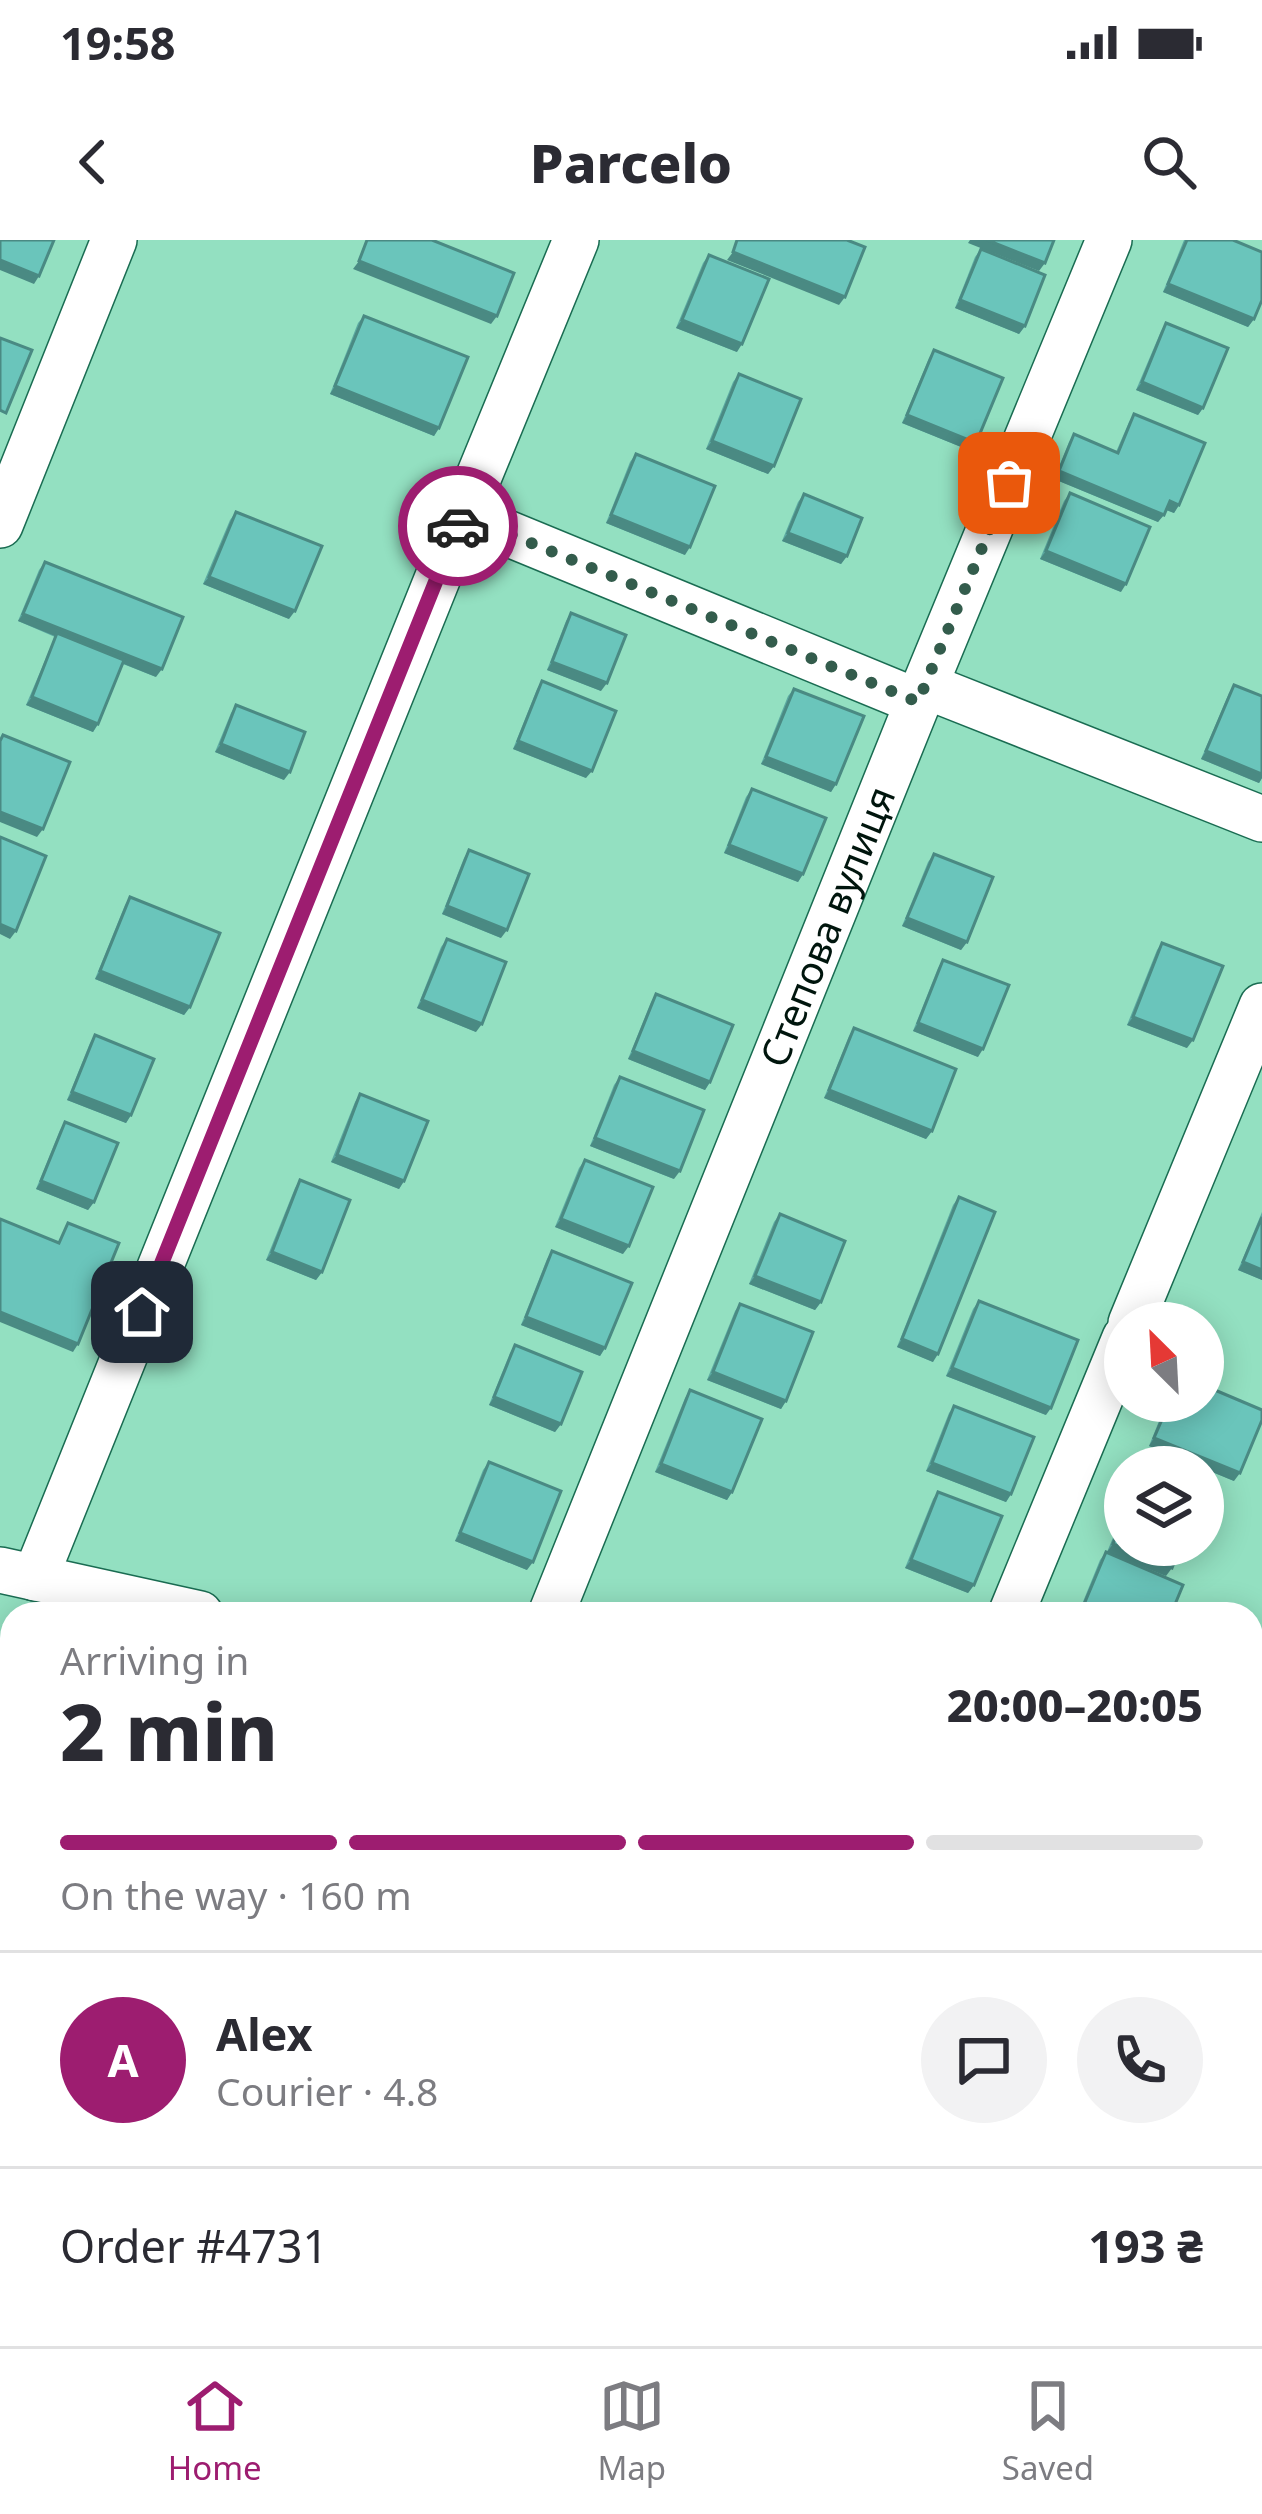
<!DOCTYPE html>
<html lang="en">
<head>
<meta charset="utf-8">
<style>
  :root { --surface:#fff; --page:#f2f2f3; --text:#2b2b33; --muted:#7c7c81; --line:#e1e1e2; --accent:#9d1d70 }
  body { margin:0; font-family:"Noto Sans",sans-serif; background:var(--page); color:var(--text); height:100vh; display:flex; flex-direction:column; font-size:45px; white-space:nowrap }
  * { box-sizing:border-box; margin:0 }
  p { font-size:39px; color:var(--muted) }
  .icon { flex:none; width:66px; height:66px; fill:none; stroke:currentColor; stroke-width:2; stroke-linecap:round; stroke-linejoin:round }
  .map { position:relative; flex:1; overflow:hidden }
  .sheet { position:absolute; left:0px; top:1362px; width:1263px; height:744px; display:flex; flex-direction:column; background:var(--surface); border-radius:36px 36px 0 0; box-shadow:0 6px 30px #0003 }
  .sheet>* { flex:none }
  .needle { width:78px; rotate:336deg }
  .buttons { position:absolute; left:1104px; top:1062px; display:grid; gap:24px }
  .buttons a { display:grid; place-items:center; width:120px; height:120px; border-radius:50%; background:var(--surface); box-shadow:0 6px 30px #0003; font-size:60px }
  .pin { position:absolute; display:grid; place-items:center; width:102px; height:102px; color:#fff; margin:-51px; border-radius:24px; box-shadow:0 6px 18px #0006 }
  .courier { position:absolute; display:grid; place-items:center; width:120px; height:120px; margin:-60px; border:9px solid #9d1d70; border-radius:50%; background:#fff; color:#222; box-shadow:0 3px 15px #0007 }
  .summary em { font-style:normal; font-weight:800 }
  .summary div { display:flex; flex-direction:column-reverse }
  .summary { display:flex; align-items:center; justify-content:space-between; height:204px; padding:0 60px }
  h1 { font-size:78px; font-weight:800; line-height:90px }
  .bar { display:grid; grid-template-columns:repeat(4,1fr); gap:18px 12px; align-content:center; height:144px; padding:0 60px }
  .bar i { height:15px; border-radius:9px; background:var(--line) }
  .bar .on { background:var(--accent) }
  .bar p { grid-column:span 4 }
  .line { display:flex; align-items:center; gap:30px; padding:0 60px; border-top:3px solid var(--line) }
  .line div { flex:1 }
  .round { display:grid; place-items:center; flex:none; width:126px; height:126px; border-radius:63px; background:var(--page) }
  .status { display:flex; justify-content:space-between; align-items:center; height:84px; padding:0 60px; background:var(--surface); direction:ltr }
  .status svg { height:33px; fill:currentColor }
  header { display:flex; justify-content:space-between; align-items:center; height:156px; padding:0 60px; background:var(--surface); font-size:54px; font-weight:800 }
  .menu { display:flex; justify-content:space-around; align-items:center; height:168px; border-top:3px solid var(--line); background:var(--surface); font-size:33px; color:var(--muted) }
  .menu a { display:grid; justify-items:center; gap:6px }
  .menu .on { color:var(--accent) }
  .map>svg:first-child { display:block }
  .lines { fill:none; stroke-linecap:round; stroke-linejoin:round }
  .minor-casing { stroke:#1a6c52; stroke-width:48 }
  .minor { stroke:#fff; stroke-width:45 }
  .wall { fill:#5ba9a1 }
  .shaded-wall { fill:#4a8a83 }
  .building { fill:#6ac5bb; stroke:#4a8a83; stroke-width:3 }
  .done { stroke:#335c4c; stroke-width:12; stroke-dasharray:0 21.6 }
  .route { stroke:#9d1d70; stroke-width:15 }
  .labels { text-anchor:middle; stroke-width:10; stroke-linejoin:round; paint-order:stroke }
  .street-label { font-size:39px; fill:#00150d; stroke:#a0eece }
</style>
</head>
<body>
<div class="status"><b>19:58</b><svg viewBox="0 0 49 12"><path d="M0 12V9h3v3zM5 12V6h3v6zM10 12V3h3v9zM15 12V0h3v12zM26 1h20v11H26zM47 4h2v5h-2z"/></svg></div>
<header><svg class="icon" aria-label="back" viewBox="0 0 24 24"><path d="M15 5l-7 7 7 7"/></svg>Parcelo<svg class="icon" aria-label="search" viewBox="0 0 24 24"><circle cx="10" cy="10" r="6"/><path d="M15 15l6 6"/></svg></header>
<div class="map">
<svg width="1262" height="2106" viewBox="0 0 1262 2106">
  <rect width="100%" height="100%" fill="#93e0c1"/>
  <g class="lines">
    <defs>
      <g id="minor">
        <path d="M463 275 918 462"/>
        <path d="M0 285 114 0"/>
        <path d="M926 446 1262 579"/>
        <path d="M1131 1083 1262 766"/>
        <path d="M0 1330 200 1374"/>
        <path d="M35 1338 463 275 576 0"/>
        <path id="s1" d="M551 1374 918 462 1109 0"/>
        <path d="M1011 1374 1125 1098"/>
        <path d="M1251 1610 1262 1612"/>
        <path d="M1042 2106 1045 2094"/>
      </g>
    </defs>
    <use href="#minor" class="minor-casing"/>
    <use href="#minor" class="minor"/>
  </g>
  <g class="wall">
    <path d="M1184 0H1233L1254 79 1248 87 1163 52Z"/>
    <path d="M981 9 1025 86 1019 94 955 68 975 17Z"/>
    <path d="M709 15 737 112 676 88 703 23Z"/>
    <path d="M364 76 439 188 434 196 330 154 358 83Z"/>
    <path d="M1166 83 1203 168 1198 175 1136 150 1161 91Z"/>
    <path d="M934 110 971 211 902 183 929 118Z"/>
    <path d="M739 134 774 226 768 234 706 209 733 142Z"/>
    <path d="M1134 174 1179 265 1174 273 1166 270 1158 282 1054 239 1069 202 1074 194 1116 212 1129 182Z"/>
    <path d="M636 214 685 315 606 283 630 222Z"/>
    <path d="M1070 253 1121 352 1040 319 1064 261Z"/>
    <path d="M804 254 847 316 841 324 782 301 798 262Z"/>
    <path d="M236 272 289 379 203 344 230 280Z"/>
    <path d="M45 322 156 437 123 424 98 484 93 492 26 465 55 397 18 381 39 330Z"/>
    <path d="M571 373 601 451 547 430 566 381Z"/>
    <path d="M542 441 586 538 513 509 537 449Z"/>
    <path d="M1234 445 1262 456V538L1259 543 1201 519 1229 453Z"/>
    <path d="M794 449 836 544 831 552 761 524 788 456Z"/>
    <path d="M236 465 284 540 215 512 231 473Z"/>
    <path d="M752 549 803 634 798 642 724 613 746 557Z"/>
    <path d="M469 610 501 698 442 674 464 618Z"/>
    <path d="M934 614 967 702 961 710 902 686 928 622Z"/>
    <path d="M130 657 190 767 184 775 95 739 125 665Z"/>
    <path d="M447 699 476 792 417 768 441 707Z"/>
    <path d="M1162 703 1187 808 1127 785 1157 710Z"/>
    <path d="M943 720 978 817 913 791 938 728Z"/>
    <path d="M656 754 710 842 705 850 628 819 651 762Z"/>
    <path d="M854 788 932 891 926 899 824 858 849 796Z"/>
    <path d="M95 795 131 875 126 883 67 860 90 803Z"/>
    <path d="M620 837 674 939 590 906 614 845Z"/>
    <path d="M360 854 404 941 399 949 331 922 355 862Z"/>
    <path d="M65 882 94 962 88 970 36 949 60 890Z"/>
    <path d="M585 920 623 1014 555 987 579 928Z"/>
    <path d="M300 940 322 1032 316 1040 266 1020 295 948Z"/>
    <path d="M959 957 933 1122 897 1107 953 965Z"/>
    <path d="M1262 972V1040L1238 1030Z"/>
    <path d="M780 974 821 1062 815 1070 749 1044 774 982Z"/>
    <path d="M552 1011 605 1108 600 1116 521 1085 547 1019Z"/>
    <path d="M979 1061 1046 1175 946 1136 973 1069Z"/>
    <path d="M740 1064 786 1161 781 1169 707 1140 735 1071Z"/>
    <path d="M515 1105 561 1184 555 1192 489 1165 510 1113Z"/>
    <path d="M690 1150 732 1252 727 1260 655 1232 685 1158Z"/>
    <path d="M1167 1161H1203L1234 1241 1149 1206Z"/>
    <path d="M954 1166 1011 1254 1006 1262 926 1231 949 1173Z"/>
    <path d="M489 1222 527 1330 455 1301 483 1230Z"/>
    <path d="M938 1252 974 1345 968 1353 905 1328 933 1259Z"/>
    <path d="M1125 1269V1305L1166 1336 1107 1312Z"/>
    <path d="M1106 1312 1171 1374H1078L1100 1320Z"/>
  </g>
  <g class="shaded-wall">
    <path d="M970 0H987L1045 23 1039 31 968 3Z"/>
    <path d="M733 12 845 57 839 65 727 20Z"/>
    <path d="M0 20 39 36 34 44 0 30Z"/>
    <path d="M359 21 497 76 491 84 353 29Z"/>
    <path d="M1168 44 1254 79 1248 87 1163 52Z"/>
    <path d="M960 60 1025 86 1019 94 955 68Z"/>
    <path d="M682 80 742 104 737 112 676 88Z"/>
    <path d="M1142 142 1203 168 1198 175 1136 150Z"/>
    <path d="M335 146 439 188 434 196 330 154Z"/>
    <path d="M907 175 976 203 971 211 902 183Z"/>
    <path d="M712 201 774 226 768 234 706 209Z"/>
    <path d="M1059 231 1164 275 1158 282 1054 239Z"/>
    <path d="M1170 261 1179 265 1174 273 1164 269Z"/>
    <path d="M611 275 690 307 685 315 606 283Z"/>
    <path d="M788 293 847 316 841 324 782 301Z"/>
    <path d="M1046 311 1126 344 1121 352 1040 319Z"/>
    <path d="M209 337 295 371 289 379 203 344Z"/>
    <path d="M23 374 162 429 156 437 18 381Z"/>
    <path d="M552 422 607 443 601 451 547 430Z"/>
    <path d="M32 457 98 484 93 492 26 465Z"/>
    <path d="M518 501 592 531 586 538 513 509Z"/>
    <path d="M221 504 290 532 284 540 215 512Z"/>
    <path d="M1206 511 1262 534V538L1259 543 1201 519Z"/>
    <path d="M766 517 836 544 831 552 761 524Z"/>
    <path d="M0 572 43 589 37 597 0 582Z"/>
    <path d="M729 605 803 634 798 642 724 613Z"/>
    <path d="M447 666 507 690 501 698 442 674Z"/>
    <path d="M907 678 967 702 961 710 902 686Z"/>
    <path d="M0 684 16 691 10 699 0 694Z"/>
    <path d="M100 731 190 767 184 775 95 739Z"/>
    <path d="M422 760 482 784 476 792 417 768Z"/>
    <path d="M1133 777 1193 800 1187 808 1127 785Z"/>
    <path d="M918 783 983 809 978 817 913 791Z"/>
    <path d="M633 811 710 842 705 850 628 819Z"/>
    <path d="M829 850 932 891 926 899 824 858Z"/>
    <path d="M72 852 131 875 126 883 67 860Z"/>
    <path d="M595 898 680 931 674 939 590 906Z"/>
    <path d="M337 915 404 941 399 949 331 922Z"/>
    <path d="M41 941 94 962 88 970 36 949Z"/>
    <path d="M561 979 629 1006 623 1014 555 987Z"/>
    <path d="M272 1012 322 1032 316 1040 266 1020Z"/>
    <path d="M1243 1022 1262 1030V1040L1238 1030Z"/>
    <path d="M755 1036 821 1062 815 1070 749 1044Z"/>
    <path d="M0 1072 78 1104 73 1112 0 1082Z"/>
    <path d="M526 1077 605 1108 600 1116 521 1085Z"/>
    <path d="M902 1099 938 1114 933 1122 897 1107Z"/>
    <path d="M952 1128 1051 1168 1046 1175 946 1136Z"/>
    <path d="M713 1132 786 1161 781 1169 707 1140Z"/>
    <path d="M494 1157 561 1184 555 1192 489 1165Z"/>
    <path d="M1154 1198 1240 1233 1234 1241 1149 1206Z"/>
    <path d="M932 1223 1011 1254 1006 1262 926 1231Z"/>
    <path d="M661 1224 732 1252 727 1260 655 1232Z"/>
    <path d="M460 1293 533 1322 527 1330 455 1301Z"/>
    <path d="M1113 1304 1172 1328 1166 1336 1107 1312Z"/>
    <path d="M911 1320 974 1345 968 1353 905 1328Z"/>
  </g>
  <g class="building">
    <path d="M0 0H54L39 36 0 20Z"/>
    <path d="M367 0H432L514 33 497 76 359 21Z"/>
    <path d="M737 0H847L865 7 845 57 733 12Z"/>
    <path d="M987 0H1054L1045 23Z"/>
    <path d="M1187 0H1233L1262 12V60L1254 79 1168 44Z"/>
    <path d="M981 9 1045 35 1025 86 960 60Z"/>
    <path d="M709 15 769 39 742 104 682 80Z"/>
    <path d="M364 76 468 117 439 188 335 146Z"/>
    <path d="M1166 83 1228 108 1203 168 1142 142Z"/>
    <path d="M0 98 32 110 6 173 0 170Z"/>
    <path d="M934 110 1003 138 976 203 907 175Z"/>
    <path d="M739 134 801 159 774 226 712 201Z"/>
    <path d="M1134 174 1205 203 1179 265 1170 261 1164 275 1059 231 1074 194 1118 213Z"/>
    <path d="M636 214 715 246 690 307 611 275Z"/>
    <path d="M1070 253 1150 287 1126 344 1046 311Z"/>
    <path d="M804 254 862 278 847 316 788 293Z"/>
    <path d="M236 272 322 306 295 371 209 337Z"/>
    <path d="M45 322 183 377 162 429 23 374Z"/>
    <path d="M571 373 626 395 607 443 552 422Z"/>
    <path d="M57 393 124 420 98 484 32 457Z"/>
    <path d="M542 441 616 471 592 531 518 501Z"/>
    <path d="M1234 445 1262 456V534L1206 511Z"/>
    <path d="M794 449 864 476 836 544 766 517Z"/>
    <path d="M236 465 305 492 290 532 221 504Z"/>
    <path d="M3 495 70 522 43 589 0 572V501Z"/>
    <path d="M752 549 826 578 803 634 729 605Z"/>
    <path d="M0 597 46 616 16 691 0 684Z"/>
    <path d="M469 610 529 634 507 690 447 666Z"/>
    <path d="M934 614 993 637 967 702 907 678Z"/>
    <path d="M130 657 220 693 190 767 100 731Z"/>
    <path d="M447 699 506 722 482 784 422 760Z"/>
    <path d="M1162 703 1223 726 1193 800 1133 777Z"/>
    <path d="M943 720 1009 745 983 809 918 783Z"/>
    <path d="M656 754 733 785 710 842 633 811Z"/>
    <path d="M854 788 956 829 932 891 829 850Z"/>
    <path d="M95 795 154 819 131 875 72 852Z"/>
    <path d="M620 837 704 870 680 931 595 898Z"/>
    <path d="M360 854 428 881 404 941 337 915Z"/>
    <path d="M65 882 118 903 94 962 41 941Z"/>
    <path d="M585 920 653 947 629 1006 561 979Z"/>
    <path d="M300 940 350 960 322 1032 272 1012Z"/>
    <path d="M959 957 995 972 938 1114 902 1099Z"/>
    <path d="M780 974 845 1001 821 1062 755 1036Z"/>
    <path d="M1262 977V1030L1243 1022Z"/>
    <path d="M0 979 59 1003 68 983 119 1003 78 1104 0 1072Z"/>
    <path d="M552 1011 632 1043 605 1108 526 1077Z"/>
    <path d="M979 1061 1078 1100 1051 1168 952 1128Z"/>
    <path d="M740 1064 813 1092 786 1161 713 1132Z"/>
    <path d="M515 1105 582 1132 561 1184 494 1157Z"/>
    <path d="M1203 1145 1262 1170V1180L1240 1233 1154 1198 1170 1161H1203Z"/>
    <path d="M690 1150 762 1179 732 1252 661 1224Z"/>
    <path d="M954 1166 1034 1197 1011 1254 932 1223Z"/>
    <path d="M489 1222 561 1251 533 1322 460 1293Z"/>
    <path d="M938 1252 1002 1276 974 1345 911 1320Z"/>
    <path d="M1125 1274V1305H1181L1172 1328 1113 1304Z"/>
    <path d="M1106 1312 1183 1345 1171 1374H1080Z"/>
  </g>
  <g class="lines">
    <path class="done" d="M458 286 463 275 918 462 1009 243"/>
    <path class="route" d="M142 1072 458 286"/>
  </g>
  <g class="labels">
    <g class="street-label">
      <text dy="14" stroke="none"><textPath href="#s1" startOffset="741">Степова вулиця</textPath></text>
    </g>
  </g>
</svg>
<div class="buttons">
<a><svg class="needle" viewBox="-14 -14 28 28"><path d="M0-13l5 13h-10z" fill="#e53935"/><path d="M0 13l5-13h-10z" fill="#7c7c81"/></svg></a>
<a><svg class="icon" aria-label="layers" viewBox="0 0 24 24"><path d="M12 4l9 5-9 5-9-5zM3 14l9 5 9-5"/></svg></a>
</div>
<div class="pin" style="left:1009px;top:243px;background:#ea580c"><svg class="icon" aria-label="bag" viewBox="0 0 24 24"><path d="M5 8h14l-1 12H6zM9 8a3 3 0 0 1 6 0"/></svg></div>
<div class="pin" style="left:142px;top:1072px;background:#1f2937"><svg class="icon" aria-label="home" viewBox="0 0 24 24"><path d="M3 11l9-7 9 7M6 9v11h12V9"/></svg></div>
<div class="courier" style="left:458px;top:286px"><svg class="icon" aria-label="car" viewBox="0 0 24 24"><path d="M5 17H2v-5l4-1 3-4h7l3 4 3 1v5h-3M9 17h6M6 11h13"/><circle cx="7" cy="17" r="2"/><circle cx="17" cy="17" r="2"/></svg></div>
<section class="sheet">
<div class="summary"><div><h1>2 min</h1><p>Arriving in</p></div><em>20:00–20:05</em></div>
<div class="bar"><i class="on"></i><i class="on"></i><i class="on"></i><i></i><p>On the way · 160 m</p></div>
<div class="line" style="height:216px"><b class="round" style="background:var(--accent);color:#fff">A</b><div><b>Alex</b><p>Courier · 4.8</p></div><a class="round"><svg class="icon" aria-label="chat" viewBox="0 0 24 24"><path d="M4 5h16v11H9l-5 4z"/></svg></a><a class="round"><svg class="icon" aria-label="phone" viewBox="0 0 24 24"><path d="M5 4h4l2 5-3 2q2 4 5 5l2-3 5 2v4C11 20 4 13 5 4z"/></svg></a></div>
<div class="line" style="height:156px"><div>Order #4731</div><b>193 ₴</b></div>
</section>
</div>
<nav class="menu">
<a class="on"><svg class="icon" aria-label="home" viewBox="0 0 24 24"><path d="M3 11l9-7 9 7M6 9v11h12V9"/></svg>Home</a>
<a><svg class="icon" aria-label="map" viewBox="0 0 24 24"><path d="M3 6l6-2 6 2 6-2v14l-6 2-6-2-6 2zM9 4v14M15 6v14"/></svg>Map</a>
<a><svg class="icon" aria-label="saved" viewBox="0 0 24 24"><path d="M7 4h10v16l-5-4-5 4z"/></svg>Saved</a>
</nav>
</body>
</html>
